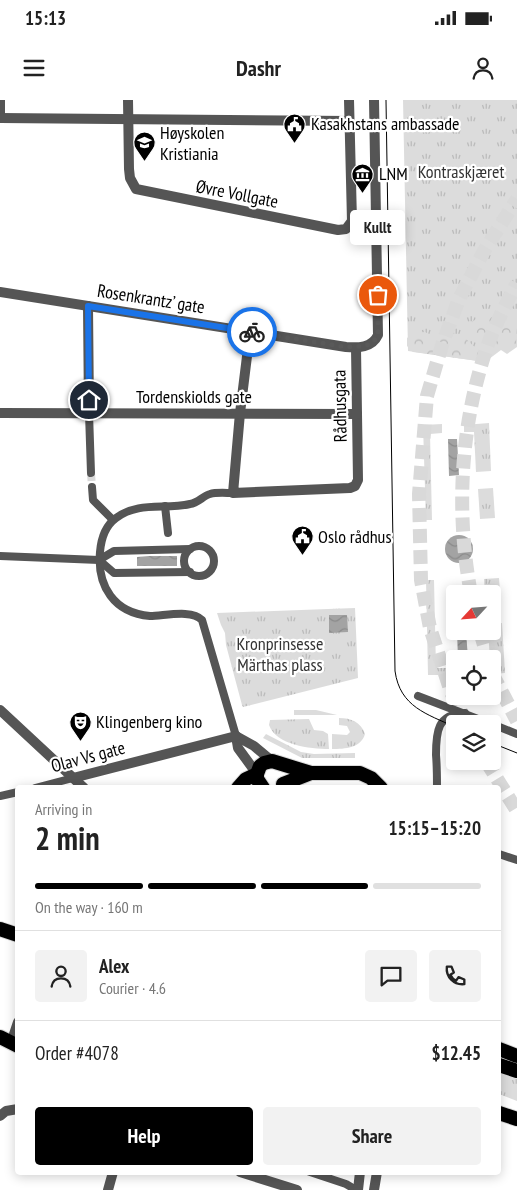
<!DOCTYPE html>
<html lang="en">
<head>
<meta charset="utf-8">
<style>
  :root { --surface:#fff; --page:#f2f2f2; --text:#222; --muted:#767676; --line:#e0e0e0; --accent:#000 }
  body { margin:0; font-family:"PT Sans Narrow",sans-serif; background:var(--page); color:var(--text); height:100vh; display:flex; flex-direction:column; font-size:19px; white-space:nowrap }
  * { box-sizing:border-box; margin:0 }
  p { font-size:16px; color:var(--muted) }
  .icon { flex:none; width:28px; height:28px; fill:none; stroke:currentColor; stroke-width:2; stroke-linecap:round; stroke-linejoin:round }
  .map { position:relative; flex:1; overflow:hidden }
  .panel { position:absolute; left:15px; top:685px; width:486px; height:390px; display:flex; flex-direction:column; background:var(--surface); border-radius:5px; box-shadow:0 2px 12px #0003 }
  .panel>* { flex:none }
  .needle { width:32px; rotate:244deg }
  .fabs { position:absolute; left:446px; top:485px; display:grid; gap:10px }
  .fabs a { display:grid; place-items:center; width:55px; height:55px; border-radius:5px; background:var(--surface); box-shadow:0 2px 12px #0003; font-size:25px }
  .pin { position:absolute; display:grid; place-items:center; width:42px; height:42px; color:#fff; margin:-21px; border:2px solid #fff; border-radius:50%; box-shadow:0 1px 5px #0007 }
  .courier { position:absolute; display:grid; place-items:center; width:50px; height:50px; margin:-25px; border:4px solid #1a73e8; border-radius:50%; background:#fff; color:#222; box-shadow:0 1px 6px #0007 }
  .bubble { position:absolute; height:35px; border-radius:5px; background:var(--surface); box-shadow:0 2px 12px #0003; font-size:16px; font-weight:800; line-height:35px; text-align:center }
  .headline em { font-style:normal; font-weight:800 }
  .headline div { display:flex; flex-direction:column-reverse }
  .headline { display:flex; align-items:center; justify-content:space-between; height:85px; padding:0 20px }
  h1 { font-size:32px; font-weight:800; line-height:38px }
  .bar { display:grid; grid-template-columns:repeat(4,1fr); gap:8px 5px; align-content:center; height:60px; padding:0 20px }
  .bar i { height:6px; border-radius:4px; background:var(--line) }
  .bar .selected { background:var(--accent) }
  .bar p { grid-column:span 4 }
  .line { display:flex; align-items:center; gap:12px; padding:0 20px; border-top:1px solid var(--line) }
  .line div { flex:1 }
  .round { display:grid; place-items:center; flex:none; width:52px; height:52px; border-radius:5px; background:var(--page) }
  .button { display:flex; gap:10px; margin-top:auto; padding:10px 20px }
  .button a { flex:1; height:58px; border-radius:5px; background:var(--accent); color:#fff; font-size:20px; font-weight:800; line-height:58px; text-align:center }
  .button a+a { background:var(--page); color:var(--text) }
  .status { display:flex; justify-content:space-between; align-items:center; height:35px; padding:0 25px; background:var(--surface); direction:ltr }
  .status svg { height:14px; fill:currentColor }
  header { display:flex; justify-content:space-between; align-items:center; height:65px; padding:0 20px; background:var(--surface); font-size:22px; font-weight:800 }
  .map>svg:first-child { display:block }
  .grass { fill:url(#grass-tufts) }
  .forest { fill:url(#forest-crowns) }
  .water { fill:url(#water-waves) }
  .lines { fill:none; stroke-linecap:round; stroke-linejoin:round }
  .pedestrian-tunnel { stroke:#d9d9d9; stroke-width:8; stroke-dasharray:8 4; stroke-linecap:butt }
  .trunk-tunnel { stroke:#d9d9d9; stroke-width:14; stroke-dasharray:14 7; stroke-linecap:butt }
  .trunk-casing { stroke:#dbdbdb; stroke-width:16 }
  .pedestrian { stroke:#555; stroke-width:8 }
  .minor { stroke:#555; stroke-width:10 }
  .tertiary { stroke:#555; stroke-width:10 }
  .trunk { stroke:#000; stroke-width:14 }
  .tram { stroke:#000; stroke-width:1 }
  .done { stroke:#595959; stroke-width:5; stroke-dasharray:0 9 }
  .route { stroke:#1a73e8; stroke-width:6 }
  .labels { text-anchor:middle; stroke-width:4.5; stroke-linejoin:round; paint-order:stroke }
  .poi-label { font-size:18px; fill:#000; stroke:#fff; text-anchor:start }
  .park-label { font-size:18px; fill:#333; stroke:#fff }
  .street-label { font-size:18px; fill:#000; stroke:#fff }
</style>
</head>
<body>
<div class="status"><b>15:13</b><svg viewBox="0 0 49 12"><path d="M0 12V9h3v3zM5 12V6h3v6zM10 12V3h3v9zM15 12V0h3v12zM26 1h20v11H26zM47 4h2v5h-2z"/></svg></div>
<header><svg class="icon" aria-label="menu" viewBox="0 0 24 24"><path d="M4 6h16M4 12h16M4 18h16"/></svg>Dashr<svg class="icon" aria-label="person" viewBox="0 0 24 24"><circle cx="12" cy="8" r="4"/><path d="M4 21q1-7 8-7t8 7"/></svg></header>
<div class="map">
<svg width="517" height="1090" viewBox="0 0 517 1090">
  <defs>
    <pattern id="grass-tufts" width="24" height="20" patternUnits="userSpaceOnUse" patternTransform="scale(1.25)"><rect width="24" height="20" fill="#dcdcdc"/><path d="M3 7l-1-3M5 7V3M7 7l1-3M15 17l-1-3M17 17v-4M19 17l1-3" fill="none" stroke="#bbb"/></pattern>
    <pattern id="forest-crowns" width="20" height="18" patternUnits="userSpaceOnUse" patternTransform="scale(1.25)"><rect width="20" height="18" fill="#dcdcdc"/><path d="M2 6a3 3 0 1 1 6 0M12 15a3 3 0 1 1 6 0" fill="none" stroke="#bbb"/></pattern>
    <pattern id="water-waves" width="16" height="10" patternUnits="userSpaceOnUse" patternTransform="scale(1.25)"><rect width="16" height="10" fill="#a3a3a3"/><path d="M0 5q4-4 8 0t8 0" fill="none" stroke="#8b8b8b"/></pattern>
  </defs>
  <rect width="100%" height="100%" fill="#fff"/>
  <g class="grass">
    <path d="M403 0H517V247L507 254 501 250 485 262 408 251Z"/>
    <path d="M489 323 491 371 476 372 474 332H464V325Z"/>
    <path d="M442 324V333L430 334 432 420H426L423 325Z"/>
    <path d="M493 388 495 418 480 419 478 389Z"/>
    <path d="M499 478 501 504 493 505 492 494H485L484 479Z"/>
    <path d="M426 480H434L436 568H451V575H428Z"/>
    <path d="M355 508 358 578 243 607 242 605 226 545 225 533 221 525 217 513Z"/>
    <path d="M502 523 505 573 493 574 492 559H490L488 531H492L493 524Z"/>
    <path d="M294 610H316L337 615H294Z"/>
    <path d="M339 618C351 618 361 622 365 634 361 648 345 649 332 649V634L347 635 350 632 347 626 339 625Z"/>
    <path d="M309 619 314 630 323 631 328 634 329 649C310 649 276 645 269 625L270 620Z"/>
    <path d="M266 634 301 652 314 654 355 653V658H302L263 638Z"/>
    <path d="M499 972 517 979V1001L499 994Z"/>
  </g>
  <g class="forest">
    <path d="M493 215 500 218 503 223H510L517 227 516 244C489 252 488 257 468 234L469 223 481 217Z"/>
    <path d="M425 232 437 238 464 237 482 254 478 261 413 252 407 246V238L414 233Z"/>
  </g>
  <g class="water">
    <path d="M448 339H457L459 375 449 376Z"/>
    <circle cx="459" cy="449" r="14"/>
    <path d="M149 456H177V466H137V457Z"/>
    <path d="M329 515H347L348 532 329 533Z"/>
    <path d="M457 531H466L468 559H458Z"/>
  </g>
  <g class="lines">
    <path class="pedestrian-tunnel" d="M91 373 92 387"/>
    <g class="trunk-tunnel">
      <path d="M471 494C456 415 460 332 484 256 492 231 505 206 517 183"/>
      <path d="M480 531 488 559"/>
      <path d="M492 573 517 621"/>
      <path d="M467 624 451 592 430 528 421 480 419 394 427 296 442 245 459 199 484 151 517 99"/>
      <path d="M486 661 517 711"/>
    </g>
    <defs>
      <g id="trunk">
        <path d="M283 684 311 673"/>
        <path d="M238 688 246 679 257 674"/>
        <path d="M263 688 257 679V674L260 666 264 663 272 661 311 673H360L371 678 381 688"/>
        <path d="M0 829 18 835"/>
        <path d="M0 937 18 946"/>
        <path d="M499 949 517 956"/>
        <path d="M499 965 517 971"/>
        <path d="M499 1013 517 1019"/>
      </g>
    </defs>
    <use href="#trunk" class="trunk-casing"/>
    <g class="pedestrian">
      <path d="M1 0V18"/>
      <path d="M89 313 91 373"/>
      <path d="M92 387 93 400 113 420"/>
      <path d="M233 393C226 393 216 392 210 394 203 396 198 403 190 404 164 410 139 401 116 418 105 426 101 440 100 452 97 486 114 513 150 516 164 516 192 509 202 520L236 636"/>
      <path d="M165 406 168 433"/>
      <circle cx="199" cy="461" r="15"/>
      <path d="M0 456 99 460"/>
      <path d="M99 460 114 473 190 472"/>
      <path d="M99 460 114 451 190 449"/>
      <path d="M418 596 491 624"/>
      <path d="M492 624 517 634"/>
      <path d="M35 688 73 678"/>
      <path d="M437 688C437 677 437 666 436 655 436 632 437 614 465 613"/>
      <path d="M0 696 18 692"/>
      <path d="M499 754 517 760"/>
      <path d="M310 1072 346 1084 356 1090"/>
    </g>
    <g class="minor">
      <path d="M128 0 129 69 130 78 136 89 338 130 346 129 352 121 349 0"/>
      <path d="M0 18 349 21"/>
      <path d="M0 192 346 247C358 248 372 248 378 235L374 0"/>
      <path d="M88 206 89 313"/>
      <path d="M250 232 240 313 233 393 350 388 355 386 358 380 356 248"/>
      <path d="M0 313 357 314"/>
      <path d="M0 610 84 688"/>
      <path d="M236 636 238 648 257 674"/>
      <path d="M236 636 254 646 272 661"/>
      <path d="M73 678 236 636"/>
      <path d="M0 1016 6 1011 18 1009"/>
      <path d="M240 1072 297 1090"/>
      <path d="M108 1090 113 1072"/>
    </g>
    <g class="tertiary">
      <path d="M16 946 14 934 18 922"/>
      <path d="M358 1090 360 1072"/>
      <path d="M374 1090 377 1072"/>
    </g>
    <use href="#trunk" class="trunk"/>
    <g class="tram">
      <path d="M386 0 395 571C400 607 427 614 455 627"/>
      <path d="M492 643 517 653"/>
    </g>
  </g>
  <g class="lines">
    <path class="done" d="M252 232 346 247 365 246 373 242 378 235V195"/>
    <path class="route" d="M89 300 88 206 252 232"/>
  </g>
  <defs>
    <symbol id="civic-pin" viewBox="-11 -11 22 30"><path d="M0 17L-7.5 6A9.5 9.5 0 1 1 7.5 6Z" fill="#000" stroke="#fff"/><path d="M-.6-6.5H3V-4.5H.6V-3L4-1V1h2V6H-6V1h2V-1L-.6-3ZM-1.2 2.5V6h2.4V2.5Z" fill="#fff"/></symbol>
    <symbol id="university-pin" viewBox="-11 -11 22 30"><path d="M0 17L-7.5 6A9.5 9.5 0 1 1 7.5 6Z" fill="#000" stroke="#fff"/><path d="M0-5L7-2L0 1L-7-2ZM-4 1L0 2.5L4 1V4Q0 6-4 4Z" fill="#fff"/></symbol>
    <symbol id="museum-pin" viewBox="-11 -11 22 30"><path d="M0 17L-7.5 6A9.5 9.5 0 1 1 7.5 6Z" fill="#000" stroke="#fff"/><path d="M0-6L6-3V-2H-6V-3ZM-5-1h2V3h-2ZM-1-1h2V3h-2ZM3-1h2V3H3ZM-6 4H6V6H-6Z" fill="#fff"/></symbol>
    <symbol id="theatre-pin" viewBox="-11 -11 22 30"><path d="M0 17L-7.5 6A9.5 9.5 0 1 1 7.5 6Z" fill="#000" stroke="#fff"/><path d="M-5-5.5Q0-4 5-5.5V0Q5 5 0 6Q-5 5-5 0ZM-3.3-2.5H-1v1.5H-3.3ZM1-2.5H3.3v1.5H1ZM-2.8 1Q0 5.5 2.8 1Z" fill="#fff"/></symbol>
  </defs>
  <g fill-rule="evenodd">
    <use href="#civic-pin" x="282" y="12" width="25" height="34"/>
    <use href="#university-pin" x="132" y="30" width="25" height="34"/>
    <use href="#museum-pin" x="350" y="62" width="25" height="34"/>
    <use href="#civic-pin" x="290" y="424" width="25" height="34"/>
    <use href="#theatre-pin" x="68" y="610" width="25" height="34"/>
  </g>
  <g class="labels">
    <g class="poi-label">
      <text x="311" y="30">Kasakhstans ambassade</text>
      <text x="160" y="39">Høyskolen<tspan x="160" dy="21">Kristiania</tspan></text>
      <text x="379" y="80">LNM</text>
      <text x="318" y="443">Oslo rådhus</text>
      <text x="96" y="628">Klingenberg kino</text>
    </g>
    <g class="park-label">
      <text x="461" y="78">Kontraskjæret</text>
      <text x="280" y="550">Kronprinsesse<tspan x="280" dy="21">Märthas plass</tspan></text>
    </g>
    <g class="street-label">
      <text transform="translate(237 94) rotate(11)" y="6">Øvre Vollgate</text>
      <text transform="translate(151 199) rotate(9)" y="6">Rosenkrantz’ gate</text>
      <text x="194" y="303">Tordenskiolds gate</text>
      <text transform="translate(340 306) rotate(-91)" y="6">Rådhusgata</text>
      <text transform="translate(88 657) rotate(-15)" y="6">Olav Vs gate</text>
    </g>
  </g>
</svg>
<div class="fabs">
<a><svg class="needle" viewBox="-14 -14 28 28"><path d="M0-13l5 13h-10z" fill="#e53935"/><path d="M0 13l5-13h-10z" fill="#767676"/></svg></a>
<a><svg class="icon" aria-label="locate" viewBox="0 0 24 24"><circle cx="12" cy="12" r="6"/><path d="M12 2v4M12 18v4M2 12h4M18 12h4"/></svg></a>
<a><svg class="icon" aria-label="layers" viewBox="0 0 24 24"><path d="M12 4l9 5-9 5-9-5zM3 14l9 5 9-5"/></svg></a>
</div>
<div class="pin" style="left:378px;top:195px;background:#ea580c"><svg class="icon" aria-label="bag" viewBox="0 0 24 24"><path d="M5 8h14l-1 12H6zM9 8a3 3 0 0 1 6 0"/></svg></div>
<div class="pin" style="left:89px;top:300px;background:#1f2937"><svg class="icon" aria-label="home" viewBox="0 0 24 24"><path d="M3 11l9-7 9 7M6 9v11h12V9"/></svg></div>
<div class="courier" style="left:252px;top:232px"><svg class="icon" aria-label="bike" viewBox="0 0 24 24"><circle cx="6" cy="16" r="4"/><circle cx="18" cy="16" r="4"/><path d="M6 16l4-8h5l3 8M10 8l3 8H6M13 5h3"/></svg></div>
<div class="bubble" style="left:350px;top:110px;width:55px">Kullt</div>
<section class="panel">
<div class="headline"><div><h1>2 min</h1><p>Arriving in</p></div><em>15:15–15:20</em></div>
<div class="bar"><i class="selected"></i><i class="selected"></i><i class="selected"></i><i></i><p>On the way · 160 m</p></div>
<div class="line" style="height:90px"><a class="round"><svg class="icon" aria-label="person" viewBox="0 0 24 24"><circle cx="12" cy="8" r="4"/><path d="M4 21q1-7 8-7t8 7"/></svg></a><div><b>Alex</b><p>Courier · 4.6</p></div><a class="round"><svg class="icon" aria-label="chat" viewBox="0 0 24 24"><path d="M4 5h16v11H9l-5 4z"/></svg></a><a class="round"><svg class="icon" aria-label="phone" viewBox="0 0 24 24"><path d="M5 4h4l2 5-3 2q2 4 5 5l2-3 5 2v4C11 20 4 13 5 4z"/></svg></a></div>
<div class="line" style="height:65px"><div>Order #4078</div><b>$12.45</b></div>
<div class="button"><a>Help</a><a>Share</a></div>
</section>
</div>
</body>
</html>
